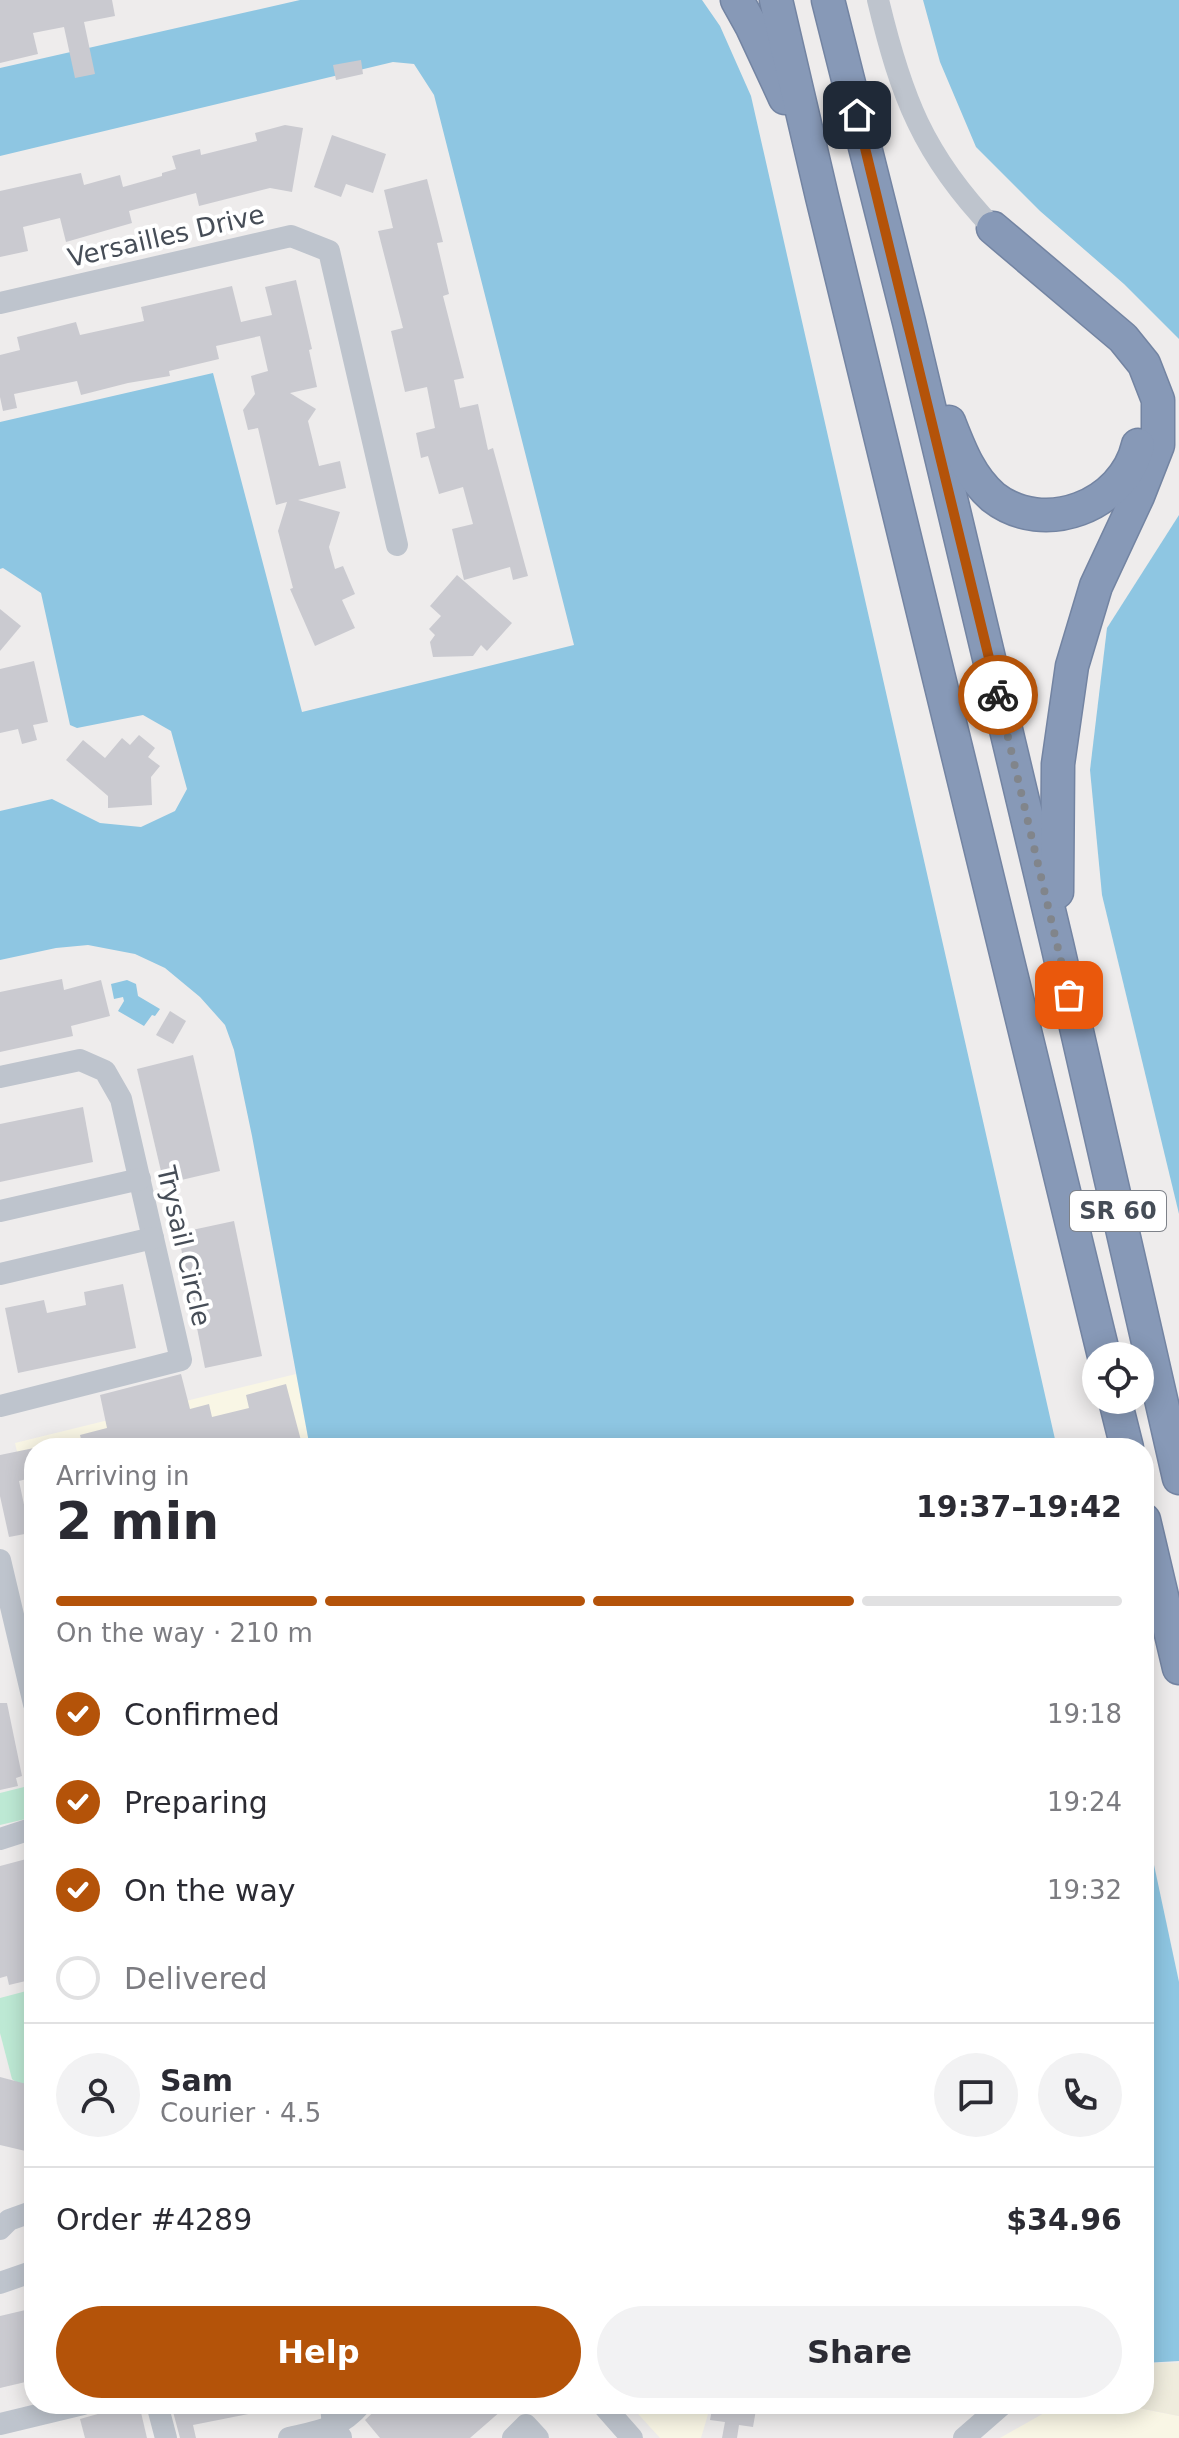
<!DOCTYPE html>
<html lang="en">
<head>
<meta charset="utf-8">
<style>
  :root { --surface:#fff; --page:#f2f2f3; --text:#2b2b33; --muted:#7c7c81; --line:#e1e1e2; --accent:#b45309 }
  body { margin:0; font-family:"DejaVu Sans",sans-serif; background:var(--page); color:var(--text); height:100vh; display:flex; flex-direction:column; font-size:30px; white-space:nowrap }
  * { box-sizing:border-box; margin:0 }
  p { font-size:26px; color:var(--muted) }
  .icon { flex:none; width:44px; height:44px; fill:none; stroke:currentColor; stroke-width:2; stroke-linecap:round; stroke-linejoin:round }
  .map { position:relative; flex:1; overflow:hidden }
  .side { position:absolute; left:24px; top:1438px; width:1130px; height:976px; display:flex; flex-direction:column; background:var(--surface); border-radius:32px; box-shadow:0 4px 20px #0003 }
  .side>* { flex:none }
  .buttons { position:absolute; left:1082px; top:1342px; display:grid; gap:16px }
  .buttons a { display:grid; place-items:center; width:72px; height:72px; border-radius:50%; background:var(--surface); box-shadow:0 4px 20px #0003; font-size:40px }
  .pin { position:absolute; display:grid; place-items:center; width:68px; height:68px; color:#fff; margin:-34px; border-radius:16px; box-shadow:0 4px 12px #0006 }
  .courier { position:absolute; display:grid; place-items:center; width:80px; height:80px; margin:-40px; border:6px solid #b45309; border-radius:50%; background:#fff; color:#222; box-shadow:0 2px 10px #0007 }
  .headline em { font-style:normal; font-weight:700 }
  .headline div { display:flex; flex-direction:column-reverse }
  .headline { display:flex; align-items:center; justify-content:space-between; height:136px; padding:0 32px }
  h1 { font-size:52px; font-weight:700; line-height:60px }
  .bar { display:grid; grid-template-columns:repeat(4,1fr); gap:12px 8px; align-content:center; height:96px; padding:0 32px }
  .bar i { height:10px; border-radius:6px; background:var(--line) }
  .bar .selected { background:var(--accent) }
  .bar p { grid-column:span 4 }
  .line { display:flex; align-items:center; gap:20px; padding:0 32px; border-top:2px solid var(--line) }
  .line div { flex:1 }
  .round { display:grid; place-items:center; flex:none; width:84px; height:84px; border-radius:42px; background:var(--page) }
  ol { padding:0 32px; list-style:none }
  li { display:flex; align-items:center; gap:24px; height:88px }
  li p { margin-inline-start:auto }
  li .icon { padding:8px; border-radius:50%; background:var(--accent); color:#fff; stroke-width:4 }
  li:last-child { color:var(--muted) }
  li i { width:44px; height:44px; border:4px solid var(--line); border-radius:50% }
  .cta { display:flex; gap:16px; margin-top:auto; padding:16px 32px }
  .cta a { flex:1; height:92px; border-radius:48px; background:var(--accent); color:#fff; font-size:32px; font-weight:700; line-height:92px; text-align:center }
  .cta a+a { background:var(--page); color:var(--text) }
  .map>svg:first-child { display:block }
  .commercial { fill:#f9f6e5 }
  .green { fill:#bde9d4 }
  .sand { fill:#efecdd }
  .water { fill:#8ec6e2 }
  .pier { fill:#eeecec }
  .building { fill:#cacad0 }
  .lines { fill:none; stroke-linecap:round; stroke-linejoin:round }
  .highway-casing { stroke:#7384a2; stroke-width:35 }
  .minor { stroke:#bec4cd; stroke-width:22 }
  .highway { stroke:#8799b7; stroke-width:32 }
  .done { stroke:#81858b; stroke-width:8; stroke-dasharray:0 14.4 }
  .route { stroke:#b45309; stroke-width:10 }
  .labels { text-anchor:middle; stroke-width:8; stroke-linejoin:round; paint-order:stroke }
  .shield { fill:#fff; stroke:#7e8289; stroke-width:2 }
  .shield-label { font-size:24px; font-weight:bold; fill:#464d57 }
  .street-label { font-size:26px; fill:#464d57; stroke:#fff }
</style>
</head>
<body>
<div class="map">
<svg width="1179" height="2438" viewBox="0 0 1179 2438">
  <rect width="100%" height="100%" fill="#eeecec"/>
  <g class="commercial">
    <path d="M296 1374 310 1448H34V1523L15 1443Z"/>
    <path d="M629 2404H711L701 2438H660Z"/>
    <path d="M1060 2404H1119L1179 2416V2438H1000Z"/>
  </g>
  <g class="green">
    <path d="M28 1786 34 1817 0 1825V1793Z"/>
    <path d="M34 1989V2082L20 2085 12 2079 0 2033V1998Z"/>
  </g>
  <path class="sand" d="M1144 2363H1179V2416L1119 2404H1144Z"/>
  <g class="water">
    <path d="M300 0H702L720 26 751 96 1057 1448H310L252 1136 234 1050 225 1025 200 997 165 968 135 954 88 945 56 948 0 960V811L52 799 100 823 141 827 175 811 187 789 171 731 143 715 77 728 70 725 41 593 3 568 0 569V422L213 373 302 712 574 645 434 95 414 64 393 62 0 156V68Z"/>
    <path d="M923 0H1179V339L1124 284 1040 211 976 147 940 62Z"/>
    <path d="M1179 515V1214L1102 895 1090 770 1107 628Z"/>
    <path d="M127 980 136 984 138 996 160 1009 155 1016 152 1015 144 1026 118 1011 124 1001 123 997 114 999 111 984Z"/>
    <path d="M1144 1818 1179 1982V2361L1144 2363Z"/>
  </g>
  <path class="pier" d="M1179 1485V1564L1144 1573V1490Z"/>
  <g class="building">
    <path d="M0 0H112L115 16 84 22 95 74 75 78 64 27 33 33 38 54 0 63Z"/>
    <path d="M361 60 363 74 336 80 333 65Z"/>
    <path d="M285 125 303 128 292 192 270 188 199 206 196 193 129 211 132 223 66 242 60 218 23 227 28 251 0 257V191L81 173 84 185 120 175 123 187 162 176V173L176 169 172 156 200 149 201 155 257 141 255 133Z"/>
    <path d="M332 135 386 154 373 193 346 184 341 197 314 187Z"/>
    <path d="M427 179 443 242 437 243 449 294 443 296 464 378 454 380 460 408 478 404 488 450 493 448 528 576 513 580 510 567 464 580 452 529 473 524 463 487 439 494 428 456 421 458 416 433 435 428 427 387 405 392 391 331 403 328 378 231 393 228 384 190Z"/>
    <path d="M296 280 312 349 309 350 317 387 290 393 316 409 308 421 319 466 340 461 346 488 298 500 340 512 329 547 335 569 343 566 355 594 342 600 355 628 315 646 290 589 293 588 278 531 287 502 276 505 258 428 248 430 243 410 255 394 251 376 268 371 260 336 216 346 219 359 169 371 170 376 128 383 81 395 77 381 14 394 17 408 3 411 0 397V355L20 350 17 337 76 322 80 335 144 321 141 307 232 286 241 322 272 315 265 287Z"/>
    <path d="M457 575 512 623 487 651 481 645 473 656 433 657 430 642 435 635 429 629 441 616 430 606Z"/>
    <path d="M0 609 21 626 0 651Z"/>
    <path d="M34 661 48 722 33 725 37 740 22 744 18 729 0 733V669Z"/>
    <path d="M139 735 155 748 148 757 160 766 151 777 152 805 108 808V796L66 760 83 740 105 758 122 738 130 745Z"/>
    <path d="M62 979 64 990 101 980 110 1016 71 1026 73 1036 0 1052V992Z"/>
    <path d="M170 1011 186 1021 173 1044 156 1035Z"/>
    <path d="M193 1055 220 1171 164 1184 137 1069Z"/>
    <path d="M83 1107 93 1162 0 1182V1124Z"/>
    <path d="M234 1221 262 1356 205 1368 178 1233Z"/>
    <path d="M123 1284 136 1348 18 1373 5 1308 44 1300 47 1313 86 1305 84 1292Z"/>
    <path d="M181 1374 190 1409 209 1404 212 1417 249 1408 246 1395 286 1384 303 1448H83L80 1435 107 1428 100 1395Z"/>
    <path d="M34 1448V1477L19 1481 30 1533 9 1537 0 1496V1455Z"/>
    <path d="M0 1703H7L22 1776 16 1778 18 1786 0 1790Z"/>
    <path d="M34 1857V1979L9 1985 7 1976 0 1978V1866Z"/>
    <path d="M0 2077 34 2086V2153L0 2145Z"/>
    <path d="M34 2308V2380L0 2388V2316Z"/>
    <path d="M133 2404H139L147 2438H85L80 2419Z"/>
    <path d="M171 2404H262L263 2411 193 2425 196 2438H180Z"/>
    <path d="M382 2404H509L470 2438H380L365 2420Z"/>
    <path d="M713 2404H757L753 2427 739 2425 737 2438H722L725 2422 710 2420Z"/>
  </g>
  <g class="lines">
    <defs>
      <g id="highway">
        <path d="M737 0 752 27 785 98"/>
        <path d="M776 0 822 197 1104 1356"/>
        <path d="M828 0 909 322 1057 944 1179 1478"/>
        <path d="M993 228 1123 338 1144 364 1158 400V445L1138 496 1096 586 1072 666 1058 764 1057 892"/>
        <path d="M949 422C960 450 970 477 993 497 1044 537 1124 506 1138 445"/>
        <path d="M1115 1400 1127 1448"/>
        <path d="M1144 1520 1179 1668"/>
      </g>
    </defs>
    <use href="#highway" class="highway-casing"/>
    <g class="minor">
      <path d="M878 0C901 96 923 155 993 228"/>
      <path d="M0 303 291 236 329 251 397 545"/>
      <path d="M0 1077 80 1060 105 1071 121 1099 181 1360 0 1406"/>
      <path d="M0 1211 140 1179"/>
      <path d="M0 1274 153 1238"/>
      <path d="M0 1560 34 1704"/>
      <path d="M0 1839 34 1828"/>
      <path d="M0 2229 9 2220 34 2211"/>
      <path d="M0 2283 34 2271"/>
      <path d="M157 2404 166 2438"/>
      <path d="M331 2404 333 2428 341 2437"/>
      <path d="M602 2404 632 2438"/>
      <path d="M0 2424 83 2404"/>
      <path d="M289 2438C319 2431 340 2429 361 2404"/>
      <path d="M513 2438 526 2425 538 2438"/>
      <path d="M964 2438 1003 2404"/>
    </g>
    <use href="#highway" class="highway"/>
  </g>
  <g class="lines">
    <path class="done" d="M998 695 1069 995"/>
    <path class="route" d="M857 115 998 695"/>
  </g>
  <g class="labels">
    <rect class="shield" x="1070" y="1191" width="96" height="40" rx="6"/>
    <g class="shield-label">
      <text x="1118" y="1219">SR 60</text>
    </g>
    <g class="street-label">
      <text transform="translate(166 236) rotate(-13)" y="9">Versailles Drive</text>
      <text transform="translate(184 1246) rotate(77)" y="9">Trysail Circle</text>
    </g>
  </g>
</svg>
<div class="buttons">
<a><svg class="icon" aria-label="locate" viewBox="0 0 24 24"><circle cx="12" cy="12" r="6"/><path d="M12 2v4M12 18v4M2 12h4M18 12h4"/></svg></a>
</div>
<div class="pin" style="left:1069px;top:995px;background:#ea580c"><svg class="icon" aria-label="bag" viewBox="0 0 24 24"><path d="M5 8h14l-1 12H6zM9 8a3 3 0 0 1 6 0"/></svg></div>
<div class="pin" style="left:857px;top:115px;background:#1f2937"><svg class="icon" aria-label="home" viewBox="0 0 24 24"><path d="M3 11l9-7 9 7M6 9v11h12V9"/></svg></div>
<div class="courier" style="left:998px;top:695px"><svg class="icon" aria-label="bike" viewBox="0 0 24 24"><circle cx="6" cy="16" r="4"/><circle cx="18" cy="16" r="4"/><path d="M6 16l4-8h5l3 8M10 8l3 8H6M13 5h3"/></svg></div>
<section class="side">
<div class="headline"><div><h1>2 min</h1><p>Arriving in</p></div><em>19:37–19:42</em></div>
<div class="bar"><i class="selected"></i><i class="selected"></i><i class="selected"></i><i></i><p>On the way · 210 m</p></div>
<ol>
<li><svg class="icon" aria-label="check" viewBox="0 0 24 24"><path d="M5 12l5 5 9-10"/></svg>Confirmed<p>19:18</p></li>
<li><svg class="icon" aria-label="check" viewBox="0 0 24 24"><path d="M5 12l5 5 9-10"/></svg>Preparing<p>19:24</p></li>
<li><svg class="icon" aria-label="check" viewBox="0 0 24 24"><path d="M5 12l5 5 9-10"/></svg>On the way<p>19:32</p></li>
<li><i></i>Delivered</li>
</ol>
<div class="line" style="height:144px"><a class="round"><svg class="icon" aria-label="person" viewBox="0 0 24 24"><circle cx="12" cy="8" r="4"/><path d="M4 21q1-7 8-7t8 7"/></svg></a><div><b>Sam</b><p>Courier · 4.5</p></div><a class="round"><svg class="icon" aria-label="chat" viewBox="0 0 24 24"><path d="M4 5h16v11H9l-5 4z"/></svg></a><a class="round"><svg class="icon" aria-label="phone" viewBox="0 0 24 24"><path d="M5 4h4l2 5-3 2q2 4 5 5l2-3 5 2v4C11 20 4 13 5 4z"/></svg></a></div>
<div class="line" style="height:104px"><div>Order #4289</div><b>$34.96</b></div>
<div class="cta"><a>Help</a><a>Share</a></div>
</section>
</div>
</body>
</html>
